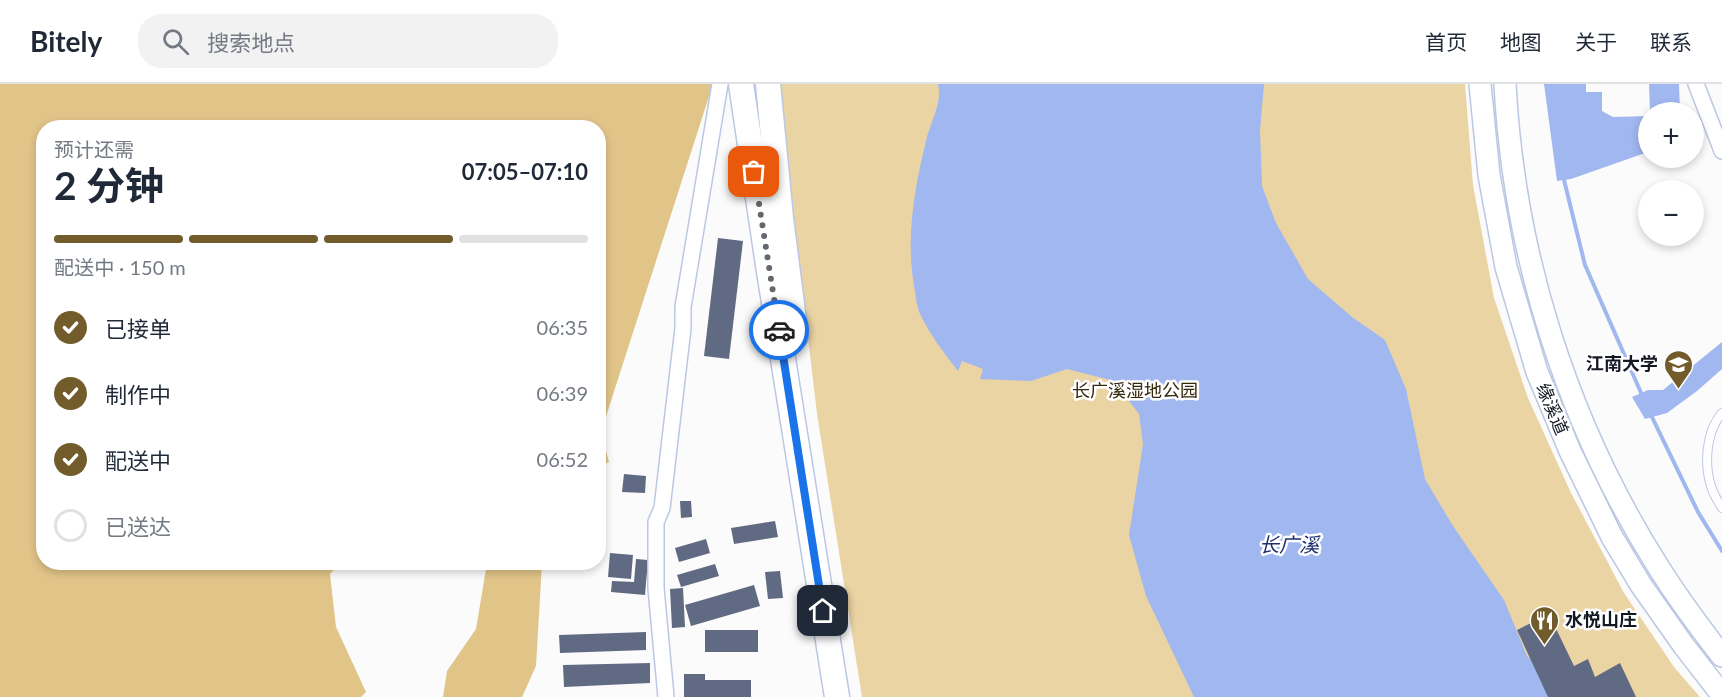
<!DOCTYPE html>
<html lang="zh">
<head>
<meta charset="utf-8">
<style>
  :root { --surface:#fff; --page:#f2f2f3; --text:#1f2937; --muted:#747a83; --line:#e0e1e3; --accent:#735c2c }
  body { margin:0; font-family:Lato,"Noto Sans SC",sans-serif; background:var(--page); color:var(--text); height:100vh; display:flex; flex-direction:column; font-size:22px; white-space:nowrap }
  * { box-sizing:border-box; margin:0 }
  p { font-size:20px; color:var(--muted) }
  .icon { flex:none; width:33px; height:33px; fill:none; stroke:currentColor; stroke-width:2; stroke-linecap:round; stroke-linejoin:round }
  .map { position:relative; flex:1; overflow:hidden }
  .details { position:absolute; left:36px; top:36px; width:570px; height:450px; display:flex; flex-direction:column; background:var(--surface); border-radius:24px; box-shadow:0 3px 9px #0003 }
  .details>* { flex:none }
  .fabs { position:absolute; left:1638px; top:18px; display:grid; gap:12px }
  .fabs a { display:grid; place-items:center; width:66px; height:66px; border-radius:50%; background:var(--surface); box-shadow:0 3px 9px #0003; font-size:30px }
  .pin { position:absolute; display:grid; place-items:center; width:51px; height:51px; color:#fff; margin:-26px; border-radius:12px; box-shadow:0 3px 9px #0006 }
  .courier { position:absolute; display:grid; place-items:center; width:60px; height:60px; margin:-30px; border:4px solid #1a73e8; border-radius:50%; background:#fff; color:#222; box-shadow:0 2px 8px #0007 }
  .overview em { font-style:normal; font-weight:700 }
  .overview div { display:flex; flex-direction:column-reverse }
  .overview { display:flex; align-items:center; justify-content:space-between; height:102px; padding:0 18px }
  h1 { font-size:39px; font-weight:700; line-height:45px }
  .bar { display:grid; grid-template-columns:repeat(4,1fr); gap:9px 6px; align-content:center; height:72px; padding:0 18px }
  .bar i { height:8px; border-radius:4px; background:var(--line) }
  .bar .active { background:var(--accent) }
  .bar p { grid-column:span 4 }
  ol { padding:0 18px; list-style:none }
  li { display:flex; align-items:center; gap:18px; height:66px }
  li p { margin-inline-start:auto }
  li .icon { padding:6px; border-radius:50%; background:var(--accent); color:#fff; stroke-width:4 }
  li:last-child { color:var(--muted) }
  li i { width:33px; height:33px; border:3px solid var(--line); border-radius:50% }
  header { display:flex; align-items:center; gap:36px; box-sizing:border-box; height:84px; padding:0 30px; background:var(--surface); border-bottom:2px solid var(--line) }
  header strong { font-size:28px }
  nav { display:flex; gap:33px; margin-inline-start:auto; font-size:21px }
  .search { width:420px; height:54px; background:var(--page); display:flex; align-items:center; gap:15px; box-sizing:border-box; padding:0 21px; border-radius:24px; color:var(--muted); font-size:22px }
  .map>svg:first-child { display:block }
  .green { fill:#ebd4a4 }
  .forest { fill:#e1c488 }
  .water { fill:#a1b7ef }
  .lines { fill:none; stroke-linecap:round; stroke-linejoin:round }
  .stream { stroke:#a1b7ef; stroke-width:4 }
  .building { fill:#606a83 }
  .service-casing { stroke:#bbc7e3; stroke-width:10 }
  .minor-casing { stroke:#bbc7e3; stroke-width:18 }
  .secondary-casing { stroke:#bbc7e3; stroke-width:24 }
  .trunk-casing { stroke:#bbc7e3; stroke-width:27 }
  .service { stroke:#fff; stroke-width:8 }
  .minor { stroke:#fff; stroke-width:15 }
  .secondary { stroke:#fff; stroke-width:21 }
  .trunk { stroke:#fff; stroke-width:24 }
  .done { stroke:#65676e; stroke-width:6; stroke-dasharray:0 10.8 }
  .route { stroke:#1a73e8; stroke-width:8 }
  .labels { text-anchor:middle; stroke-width:5; stroke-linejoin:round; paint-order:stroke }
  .poi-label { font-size:18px; font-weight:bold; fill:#141822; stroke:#fff; text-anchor:end }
  .park-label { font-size:18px; fill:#35280d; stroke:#fff }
  .street-label { font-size:18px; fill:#141822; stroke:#fff }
  .water-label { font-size:20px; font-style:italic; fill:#1e2f70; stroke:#fff }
</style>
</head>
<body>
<header>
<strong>Bitely</strong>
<div class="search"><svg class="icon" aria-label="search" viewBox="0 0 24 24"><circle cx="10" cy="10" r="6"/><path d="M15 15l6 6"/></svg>搜索地点</div>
<nav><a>首页</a><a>地图</a><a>关于</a><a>联系</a></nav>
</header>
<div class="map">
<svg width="1722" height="613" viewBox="0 0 1722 613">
  <rect width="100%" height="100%" fill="#fbfbfb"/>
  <path class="green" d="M780 0H1465L1473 101 1494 214 1528 314 1571 409 1624 509 1674 583 1700 613H862L817 330 795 144Z"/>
  <g class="forest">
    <path d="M0 0H713L601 348 609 378 599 383 598 44H44V478L340 479 330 490 336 543 366 608 361 613H0Z"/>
    <path d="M487 479H542L536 582 522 613H443L447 587 476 545Z"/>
  </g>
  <g class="water">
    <path d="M938 0H1264L1260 46 1262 102 1276 139 1308 195 1352 233 1385 256 1406 305 1425 395 1453 442 1504 516 1527 572 1569 613H1194L1146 512 1129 451 1143 360 1139 330 1114 297 1067 285 1031 297 980 295 983 285 962 277 958 287C944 269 930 251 920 230 917 223 916 215 915 207 905 158 914 106 926 57 930 38 943 19 938 0Z"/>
    <path d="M1544 0H1586V8H1602V27L1613 33 1648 32V68L1571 95 1557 97Z"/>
    <path d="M1649 0H1679L1680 28H1650Z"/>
    <path d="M1722 258V285L1697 307 1667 329 1645 335 1632 313 1648 306H1663Z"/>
  </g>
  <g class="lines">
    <g class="stream">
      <path d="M1564 96 1585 181 1642 311"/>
      <path d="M1650 329 1698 428 1722 467"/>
    </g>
  </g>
  <g class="building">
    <path d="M718 154 743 157 729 275 704 272Z"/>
    <path d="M624 390 646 392 645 409 622 408Z"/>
    <path d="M680 417H691L692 433 681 434Z"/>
    <path d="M775 437 778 453 734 460 731 444Z"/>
    <path d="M706 455 710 469 679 478 675 464Z"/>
    <path d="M610 469 633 471 631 495 608 493Z"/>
    <path d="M636 475 648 476 645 511 611 508 612 497 634 498Z"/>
    <path d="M715 480 719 492 681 503 677 491Z"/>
    <path d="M780 487 783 514 768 515 765 488Z"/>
    <path d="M754 501 760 522 691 542 685 521Z"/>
    <path d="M683 504 685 543 672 544 670 505Z"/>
    <path d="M1549 530 1574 582 1588 575 1595 593 1620 579 1636 613H1548L1517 546Z"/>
    <rect x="705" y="546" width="53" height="22"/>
    <path d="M646 548V566L560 569 559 551Z"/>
    <path d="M650 579V599L564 603 563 581Z"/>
    <path d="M684 590H705V596H751V613H684Z"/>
  </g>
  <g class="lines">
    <defs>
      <path id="service" d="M1722 329C1706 347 1704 380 1711 402 1713 410 1718 417 1722 424"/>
      <g id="minor">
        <path d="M1696 0 1722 67"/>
        <path d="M666 613 656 504V438L662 424 683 244V223L720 0"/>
      </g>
      <g id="secondary">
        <path d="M1480 0 1489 91 1506 183 1537 288 1570 367 1612 453 1641 501 1684 562 1722 611"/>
        <path d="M1505 0C1514 171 1567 339 1659 484 1678 514 1700 544 1722 572"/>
      </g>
      <g id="trunk">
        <path d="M741 0 768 181 837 613"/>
        <path d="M768 0 781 134 796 252"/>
      </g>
    </defs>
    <use href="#service" class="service-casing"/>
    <use href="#minor" class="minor-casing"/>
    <use href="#secondary" class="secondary-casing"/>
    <use href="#trunk" class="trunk-casing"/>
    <use href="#service" class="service"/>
    <use href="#minor" class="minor"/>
    <use href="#secondary" class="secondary"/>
    <use href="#trunk" class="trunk"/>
  </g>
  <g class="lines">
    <path class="done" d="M754 88 779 246"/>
    <path class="route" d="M779 246 823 527"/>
  </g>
  <defs>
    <symbol id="university-pin" viewBox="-11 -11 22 30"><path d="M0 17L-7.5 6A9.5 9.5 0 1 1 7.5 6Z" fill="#735c2c" stroke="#fff"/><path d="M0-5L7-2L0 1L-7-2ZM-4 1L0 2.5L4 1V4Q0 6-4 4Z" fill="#fff"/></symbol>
    <symbol id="restaurant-pin" viewBox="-11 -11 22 30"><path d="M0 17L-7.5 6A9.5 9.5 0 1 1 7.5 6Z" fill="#735c2c" stroke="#fff"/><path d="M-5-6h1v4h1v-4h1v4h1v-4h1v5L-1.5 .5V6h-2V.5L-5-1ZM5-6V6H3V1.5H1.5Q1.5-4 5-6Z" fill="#fff"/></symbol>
  </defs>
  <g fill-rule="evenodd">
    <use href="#university-pin" x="1662" y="264" width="33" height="45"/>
    <use href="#restaurant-pin" x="1528" y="520" width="33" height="45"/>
  </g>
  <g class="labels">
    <g class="poi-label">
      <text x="1658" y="286">江南大学</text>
      <text x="1565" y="542" text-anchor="start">水悦山庄</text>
    </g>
    <g class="park-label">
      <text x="1135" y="313">长广溪湿地公园</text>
    </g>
    <g class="street-label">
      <text transform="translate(1552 325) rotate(67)" y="6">缘溪道</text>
    </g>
    <g class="water-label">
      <text x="1289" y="468">长广溪</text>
    </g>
  </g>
</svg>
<div class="fabs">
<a>+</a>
<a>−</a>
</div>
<div class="pin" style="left:754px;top:88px;background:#ea580c"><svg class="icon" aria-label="bag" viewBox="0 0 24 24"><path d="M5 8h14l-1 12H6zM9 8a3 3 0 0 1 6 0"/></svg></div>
<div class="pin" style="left:823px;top:527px;background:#1f2937"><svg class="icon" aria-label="home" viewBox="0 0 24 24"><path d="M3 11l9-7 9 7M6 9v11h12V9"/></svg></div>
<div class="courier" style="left:779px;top:246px"><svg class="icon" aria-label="car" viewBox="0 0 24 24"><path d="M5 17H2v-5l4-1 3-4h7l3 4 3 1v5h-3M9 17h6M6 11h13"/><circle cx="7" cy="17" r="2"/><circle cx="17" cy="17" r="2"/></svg></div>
<section class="details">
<div class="overview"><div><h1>2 分钟</h1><p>预计还需</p></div><em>07:05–07:10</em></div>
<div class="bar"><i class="active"></i><i class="active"></i><i class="active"></i><i></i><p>配送中 · 150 m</p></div>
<ol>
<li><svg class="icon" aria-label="check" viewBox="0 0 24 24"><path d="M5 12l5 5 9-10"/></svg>已接单<p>06:35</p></li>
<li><svg class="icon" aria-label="check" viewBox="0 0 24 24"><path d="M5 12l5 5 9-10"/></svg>制作中<p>06:39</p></li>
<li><svg class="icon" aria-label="check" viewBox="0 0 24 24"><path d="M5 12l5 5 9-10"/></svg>配送中<p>06:52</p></li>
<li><i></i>已送达</li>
</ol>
</section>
</div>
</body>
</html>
